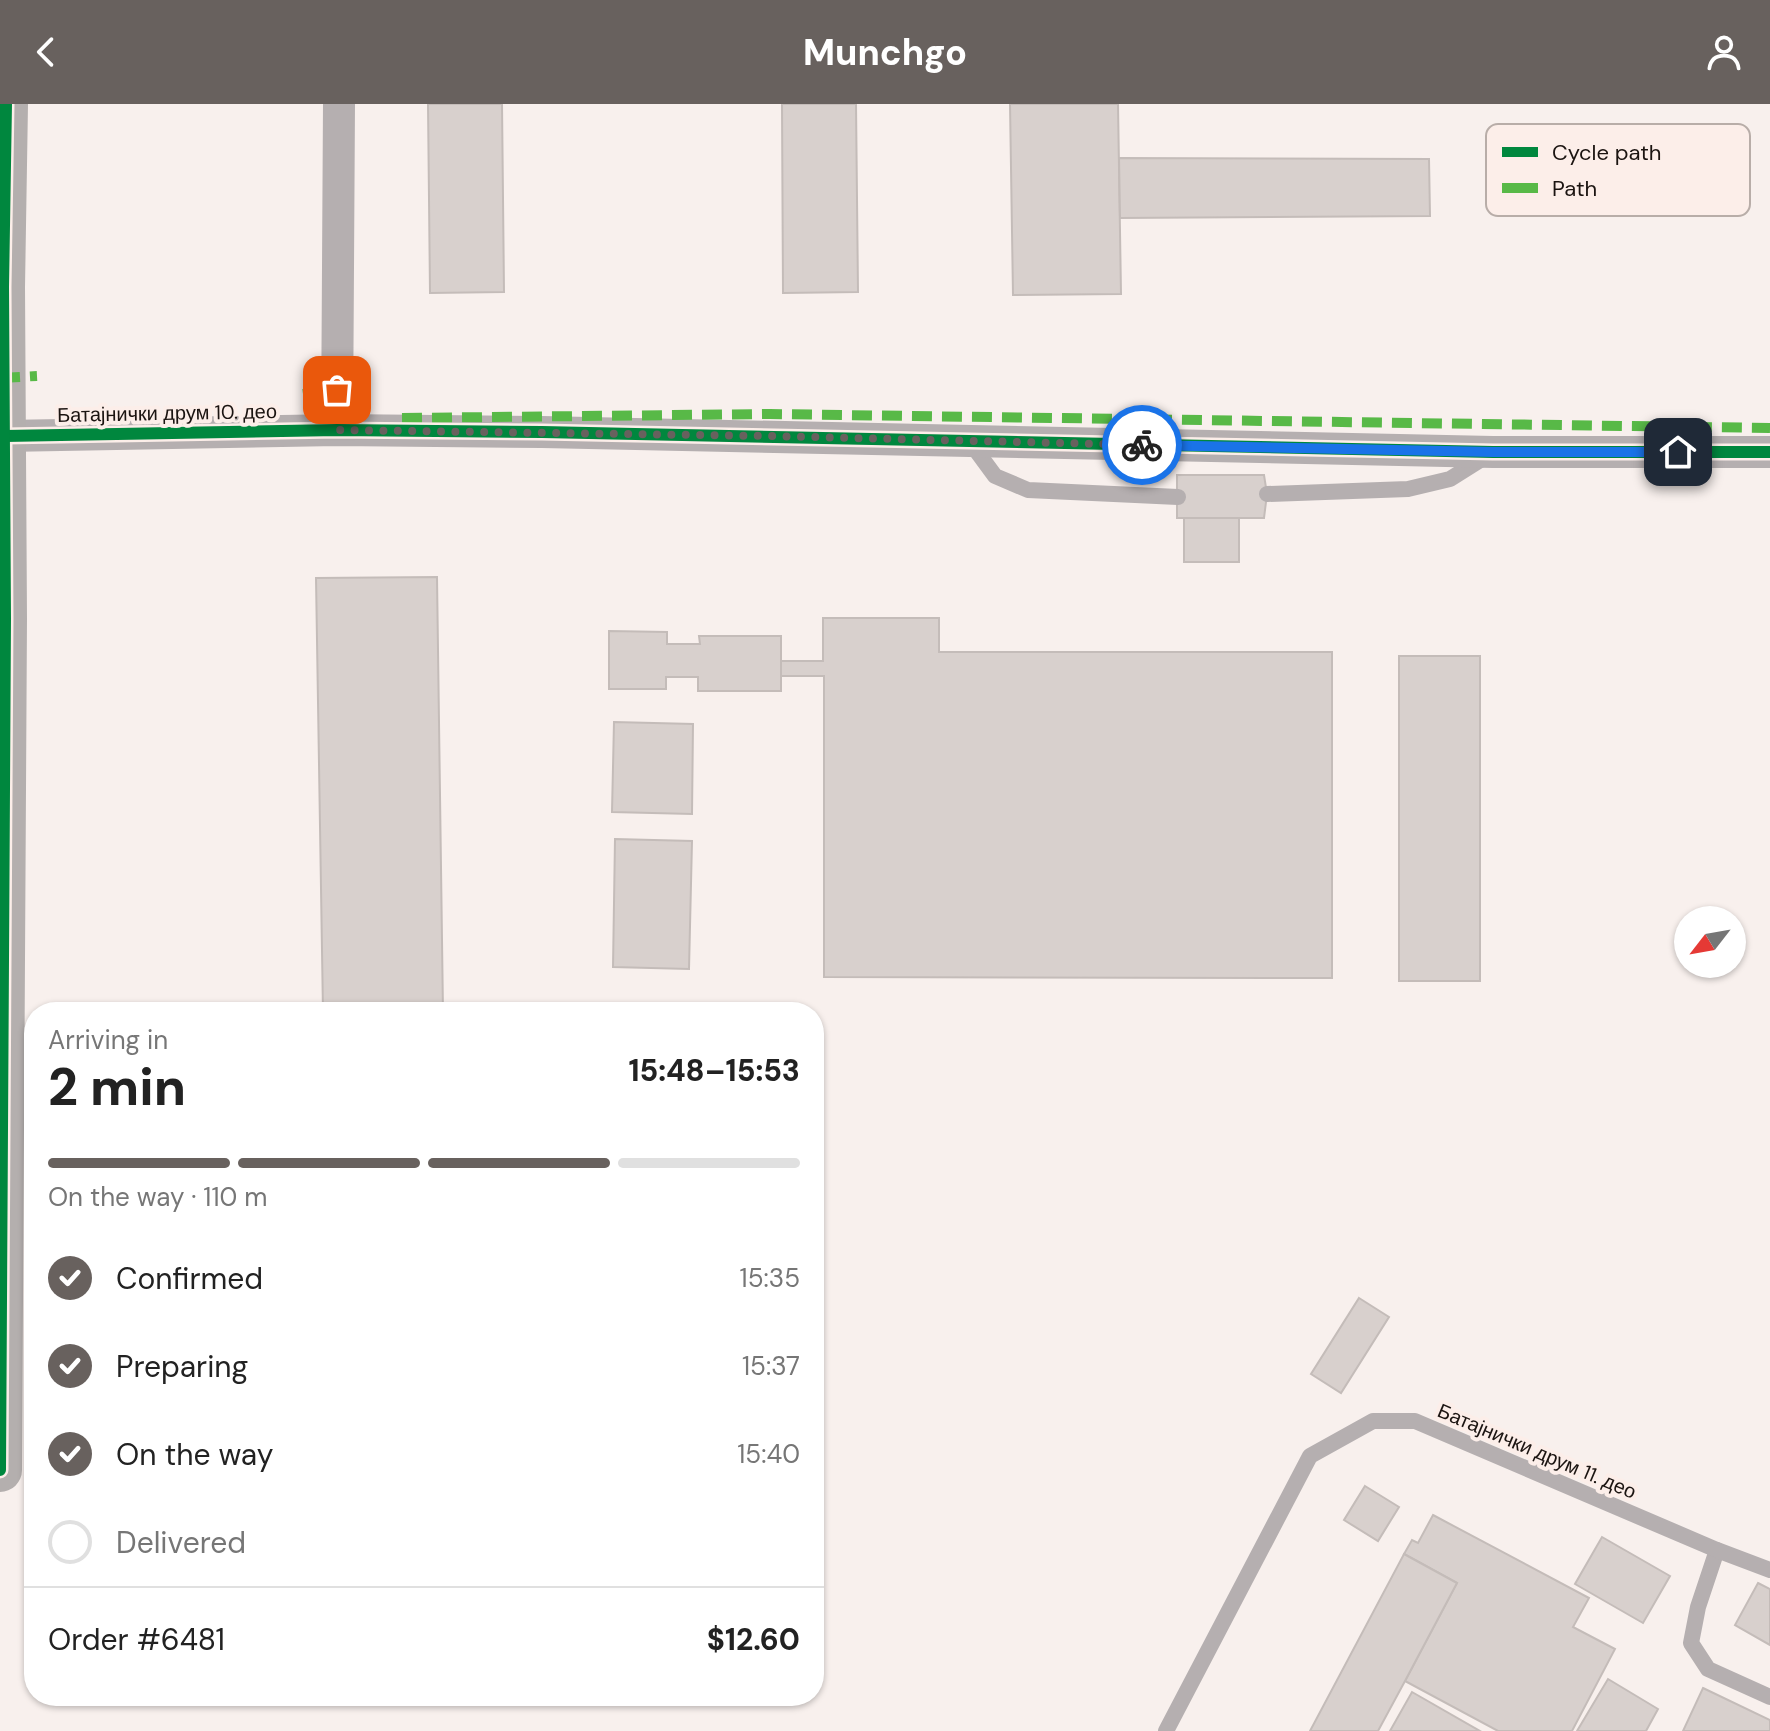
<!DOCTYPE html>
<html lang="en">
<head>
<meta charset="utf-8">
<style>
  :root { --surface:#fff; --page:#f2f2f2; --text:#222; --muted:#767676; --line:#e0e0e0; --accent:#68615e }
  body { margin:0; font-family:"DM Sans",sans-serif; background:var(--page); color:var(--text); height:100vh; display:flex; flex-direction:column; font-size:30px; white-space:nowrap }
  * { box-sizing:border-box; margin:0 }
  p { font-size:26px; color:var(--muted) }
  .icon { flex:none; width:44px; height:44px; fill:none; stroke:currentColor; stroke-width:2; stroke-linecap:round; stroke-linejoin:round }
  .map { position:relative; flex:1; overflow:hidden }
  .details { position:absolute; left:24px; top:898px; width:800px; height:704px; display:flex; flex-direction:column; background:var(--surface); border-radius:32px; box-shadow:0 2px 6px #0004 }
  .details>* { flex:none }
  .needle { width:52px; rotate:239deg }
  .buttons { position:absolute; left:1674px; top:802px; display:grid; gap:16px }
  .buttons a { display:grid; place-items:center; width:72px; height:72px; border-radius:50%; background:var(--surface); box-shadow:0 2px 6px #0004; font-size:40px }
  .pin { position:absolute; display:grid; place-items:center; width:68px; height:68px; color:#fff; margin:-34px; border-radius:16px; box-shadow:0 4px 12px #0006 }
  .courier { position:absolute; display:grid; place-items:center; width:80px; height:80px; margin:-40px; border:6px solid #1a73e8; border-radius:50%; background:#fff; color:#222; box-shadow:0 2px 10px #0007 }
  .head em { font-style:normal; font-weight:800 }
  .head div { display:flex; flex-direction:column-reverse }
  .head { display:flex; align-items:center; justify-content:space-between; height:136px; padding:0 24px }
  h1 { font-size:52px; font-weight:800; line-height:60px }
  .bar { display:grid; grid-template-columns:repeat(4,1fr); gap:12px 8px; align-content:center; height:96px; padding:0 24px }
  .bar i { height:10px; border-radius:6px; background:var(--line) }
  .bar .current { background:var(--accent) }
  .bar p { grid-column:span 4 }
  .line { display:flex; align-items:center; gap:20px; padding:0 24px; border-top:2px solid var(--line) }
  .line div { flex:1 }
  ol { padding:0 24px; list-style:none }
  li { display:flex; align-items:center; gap:24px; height:88px }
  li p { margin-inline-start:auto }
  li .icon { padding:8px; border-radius:50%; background:var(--accent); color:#fff; stroke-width:4 }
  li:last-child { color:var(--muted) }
  li i { width:44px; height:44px; border:4px solid var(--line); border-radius:50% }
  header { display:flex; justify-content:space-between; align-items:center; height:104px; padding:0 24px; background:var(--accent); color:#fff; font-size:36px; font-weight:800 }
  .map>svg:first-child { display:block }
  .building { fill:#d8d0cd; stroke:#c4bcb9; stroke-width:2 }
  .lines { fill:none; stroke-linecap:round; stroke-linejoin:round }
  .service { stroke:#b5afb0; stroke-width:16 }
  .minor { stroke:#b5afb0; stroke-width:32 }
  .secondary { stroke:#b4afae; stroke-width:44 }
  .quiet { stroke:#58b947; stroke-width:10; stroke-dasharray:20 10; stroke-linecap:butt }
  .cycleway-casing { stroke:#fceee9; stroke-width:17 }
  .cycleway { stroke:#00873e; stroke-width:12 }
  .done { stroke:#68615e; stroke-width:8; stroke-dasharray:0 14.4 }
  .route { stroke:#1a73e8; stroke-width:10 }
  .labels { text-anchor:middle; stroke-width:8; stroke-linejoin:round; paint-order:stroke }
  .street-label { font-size:20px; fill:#1b1411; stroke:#fceee9 }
  .key { fill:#fceee9; stroke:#b8ada8; stroke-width:2 }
  .key-label { font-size:22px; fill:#1b1411 }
</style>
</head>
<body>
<header><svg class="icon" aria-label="back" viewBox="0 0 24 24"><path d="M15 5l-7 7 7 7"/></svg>Munchgo<svg class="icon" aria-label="person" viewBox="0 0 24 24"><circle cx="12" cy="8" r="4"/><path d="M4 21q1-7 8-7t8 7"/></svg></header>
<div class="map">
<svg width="1770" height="1627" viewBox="0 0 1770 1627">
  <rect width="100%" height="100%" fill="#f8f0ed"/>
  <g class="building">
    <path d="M428 0H502L504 188 430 189Z"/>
    <path d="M782 0H856L858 188 783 189Z"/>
    <path d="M1010 0H1118L1121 190 1013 191Z"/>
    <path d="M1119 54 1429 55 1430 112 1120 114Z"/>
    <path d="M1177 371H1264L1267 390 1264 414H1177Z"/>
    <rect x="1184" y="414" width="55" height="44"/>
    <path d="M437 473 443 908H323L316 474Z"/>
    <path d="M823 514H939V548H1332V874L824 873V572H781V557H823Z"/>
    <path d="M609 527 667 528V540H700L699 532H781V587H698V573H666V585H609Z"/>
    <rect x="1399" y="552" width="81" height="325"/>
    <path d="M614 618 693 620 692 710 612 708Z"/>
    <path d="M615 735 692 737 689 865 613 863Z"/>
    <path d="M1359 1194 1389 1213 1341 1289 1311 1270Z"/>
    <path d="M1365 1382 1399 1403 1378 1437 1344 1416Z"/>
    <path d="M1433 1411 1589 1494 1573 1523 1615 1545 1572 1627H1498L1405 1577 1457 1479 1404 1450 1412 1436 1418 1439Z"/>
    <path d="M1602 1433 1670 1472 1643 1519 1575 1480Z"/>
    <path d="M1404 1450 1457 1479 1405 1577 1378 1627H1310Z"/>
    <path d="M1758 1479 1770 1485V1541L1735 1521Z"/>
    <path d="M1608 1575 1658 1605 1646 1627H1577Z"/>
    <path d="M1703 1584 1770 1616V1627H1683Z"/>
    <path d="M1412 1588 1480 1627H1390Z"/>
  </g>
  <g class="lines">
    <g class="service">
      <path d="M970 338 995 372 1028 386 1178 393"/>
      <path d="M1267 390 1408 385 1450 375 1485 353"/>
      <path d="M1717 1446 1698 1503 1691 1539 1708 1565 1770 1593"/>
      <path d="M1166 1627 1310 1352 1373 1317H1415L1717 1446 1770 1466"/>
    </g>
    <g class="minor">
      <path d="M337 326 339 0"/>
      <path d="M5 332 337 326 542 328 1493 348H1770"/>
    </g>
    <path class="secondary" d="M0 1366 5 514 3 183 6 0"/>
    <g class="quiet">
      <path d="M0 274 37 272"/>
      <path d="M303 290 356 284"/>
      <path d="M402 314 770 310 1770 324"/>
    </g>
    <defs>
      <g id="cycleway">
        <path d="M5 332 337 326 542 328 1493 348H1770"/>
        <path d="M0 1366 5 514 3 183 6 0"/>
      </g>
    </defs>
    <use href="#cycleway" class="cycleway-casing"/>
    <use href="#cycleway" class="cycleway"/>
  </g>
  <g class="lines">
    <path class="done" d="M337 286V326L770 332 1142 341"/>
    <path class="route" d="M1142 341 1493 348H1678"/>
  </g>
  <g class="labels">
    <g class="street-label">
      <text transform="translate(167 309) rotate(-1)" y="7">Батајнички друм 10. део</text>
      <text transform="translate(1537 1347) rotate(23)" y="7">Батајнички друм 11. део</text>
    </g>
  </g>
  <rect x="1486" y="20" width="264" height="92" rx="12" class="key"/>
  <rect x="1502" y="43" width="36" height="10" fill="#00873e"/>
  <rect x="1502" y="79" width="36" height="10" fill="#58b947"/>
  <g class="key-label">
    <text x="1552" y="56">Cycle path</text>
    <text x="1552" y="92">Path</text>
  </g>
</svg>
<div class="buttons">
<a><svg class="needle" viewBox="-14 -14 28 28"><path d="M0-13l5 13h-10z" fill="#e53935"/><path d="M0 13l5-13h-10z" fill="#767676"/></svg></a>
</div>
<div class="pin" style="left:337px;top:286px;background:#ea580c"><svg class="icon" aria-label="bag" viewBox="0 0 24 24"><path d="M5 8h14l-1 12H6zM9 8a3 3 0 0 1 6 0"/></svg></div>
<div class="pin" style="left:1678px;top:348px;background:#1f2937"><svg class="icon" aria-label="home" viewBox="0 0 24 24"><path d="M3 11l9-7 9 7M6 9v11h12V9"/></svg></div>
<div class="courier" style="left:1142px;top:341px"><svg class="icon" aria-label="bike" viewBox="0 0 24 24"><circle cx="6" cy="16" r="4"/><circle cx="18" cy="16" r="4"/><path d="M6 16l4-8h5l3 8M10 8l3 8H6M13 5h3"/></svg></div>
<section class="details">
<div class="head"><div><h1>2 min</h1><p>Arriving in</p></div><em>15:48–15:53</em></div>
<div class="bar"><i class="current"></i><i class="current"></i><i class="current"></i><i></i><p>On the way · 110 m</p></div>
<ol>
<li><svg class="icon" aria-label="check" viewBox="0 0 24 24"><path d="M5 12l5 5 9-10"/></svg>Confirmed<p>15:35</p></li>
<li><svg class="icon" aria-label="check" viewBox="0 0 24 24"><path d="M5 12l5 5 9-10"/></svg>Preparing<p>15:37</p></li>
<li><svg class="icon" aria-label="check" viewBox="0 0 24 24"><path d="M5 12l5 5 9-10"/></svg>On the way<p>15:40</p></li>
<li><i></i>Delivered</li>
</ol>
<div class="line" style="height:104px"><div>Order #6481</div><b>$12.60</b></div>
</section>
</div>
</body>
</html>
